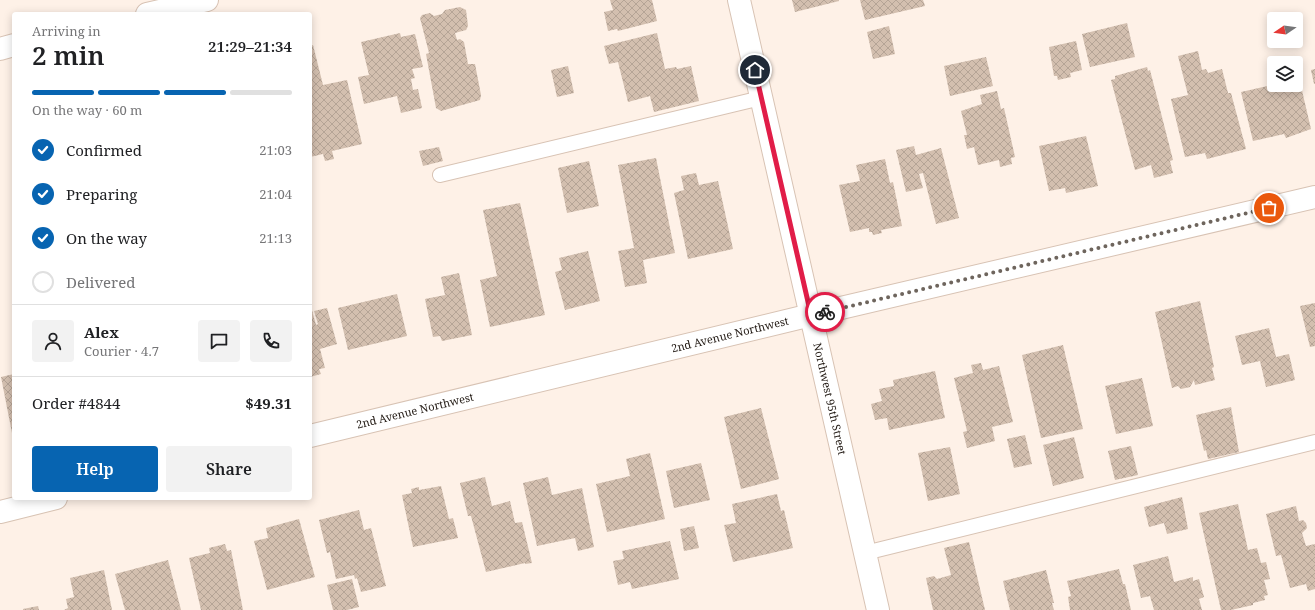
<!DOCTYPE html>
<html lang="en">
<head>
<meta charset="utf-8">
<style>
  :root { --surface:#fff; --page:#f2f2f2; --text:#202124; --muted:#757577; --line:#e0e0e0; --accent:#0764b1 }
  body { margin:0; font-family:"Noto Serif",serif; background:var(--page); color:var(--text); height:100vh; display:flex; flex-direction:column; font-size:15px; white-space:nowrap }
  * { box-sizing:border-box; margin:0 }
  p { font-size:13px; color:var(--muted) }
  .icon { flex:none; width:22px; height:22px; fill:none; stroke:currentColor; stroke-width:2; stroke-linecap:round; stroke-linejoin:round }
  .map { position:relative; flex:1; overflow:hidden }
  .drawer { position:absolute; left:12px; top:12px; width:300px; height:488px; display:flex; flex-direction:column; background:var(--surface); border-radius:4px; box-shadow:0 2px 10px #0003 }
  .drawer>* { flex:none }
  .needle { width:26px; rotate:257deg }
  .buttons { position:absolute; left:1267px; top:12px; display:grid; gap:8px }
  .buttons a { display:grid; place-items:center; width:36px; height:36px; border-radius:4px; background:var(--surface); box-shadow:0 2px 10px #0003; font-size:20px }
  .pin { position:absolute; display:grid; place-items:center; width:34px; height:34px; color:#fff; margin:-17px; border:2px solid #fff; border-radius:50%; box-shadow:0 1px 4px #0007 }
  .courier { position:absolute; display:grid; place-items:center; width:40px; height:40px; margin:-20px; border:3px solid #e11d48; border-radius:50%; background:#fff; color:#222; box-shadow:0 1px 5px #0007 }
  .head em { font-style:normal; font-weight:600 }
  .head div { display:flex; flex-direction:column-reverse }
  .head { display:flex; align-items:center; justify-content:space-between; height:68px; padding:0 20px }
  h1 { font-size:26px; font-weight:600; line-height:30px }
  .bar { display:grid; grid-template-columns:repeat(4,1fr); gap:6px 4px; align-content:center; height:48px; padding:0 20px }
  .bar i { height:5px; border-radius:3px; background:var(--line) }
  .bar .current { background:var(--accent) }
  .bar p { grid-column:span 4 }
  .line { display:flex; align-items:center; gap:10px; padding:0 20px; border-top:1px solid var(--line) }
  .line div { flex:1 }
  .round { display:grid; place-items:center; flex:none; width:42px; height:42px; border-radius:4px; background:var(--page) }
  ol { padding:0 20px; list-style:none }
  li { display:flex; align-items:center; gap:12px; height:44px }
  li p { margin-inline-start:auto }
  li .icon { padding:4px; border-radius:50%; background:var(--accent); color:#fff; stroke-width:4 }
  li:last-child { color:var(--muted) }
  li i { width:22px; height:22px; border:2px solid var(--line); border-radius:50% }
  .cta { display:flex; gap:8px; margin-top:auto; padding:8px 20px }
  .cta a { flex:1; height:46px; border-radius:4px; background:var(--accent); color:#fff; font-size:16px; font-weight:600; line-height:46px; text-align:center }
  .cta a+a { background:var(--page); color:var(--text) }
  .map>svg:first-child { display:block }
  .building { fill:url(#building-cross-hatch) }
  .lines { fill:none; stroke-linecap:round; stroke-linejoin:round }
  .lane-casing { stroke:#d8c3b4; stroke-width:16 }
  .street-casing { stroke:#d8c3b4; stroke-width:24 }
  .lane { stroke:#fff; stroke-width:14 }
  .street { stroke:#fff; stroke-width:22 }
  .done { stroke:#6e655d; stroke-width:4; stroke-dasharray:0 7.2 }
  .route { stroke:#e11d48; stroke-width:5 }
  .labels { text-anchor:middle; stroke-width:3; stroke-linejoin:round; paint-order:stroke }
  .street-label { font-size:11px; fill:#211913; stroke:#fff }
</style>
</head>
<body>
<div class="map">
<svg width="1315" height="610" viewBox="0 0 1315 610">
  <defs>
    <pattern id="building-cross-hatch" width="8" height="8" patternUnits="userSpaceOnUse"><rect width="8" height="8" fill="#d3bfaf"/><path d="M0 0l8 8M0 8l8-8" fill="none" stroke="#b5a496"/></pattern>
  </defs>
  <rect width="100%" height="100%" fill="#fef1e7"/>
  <g class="building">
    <path d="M610 0H652L657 21 618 31 617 29 608 31 604 12 613 10Z"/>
    <path d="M792 0H839V1L795 12Z"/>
    <path d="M860 0H923L925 6 865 20Z"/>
    <path d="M460 7 466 10 468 26 466 30 455 33 457 40 460 39 464 42 468 64H475L481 95 480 100 441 111 436 108 426 54 429 53 420 18 422 15 430 13 434 16 442 14 445 10Z"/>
    <path d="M1127 23 1135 57 1090 67 1082 34Z"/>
    <path d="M889 26 895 54 873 59 867 32Z"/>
    <path d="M400 33 401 37 415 34 423 67 412 69 415 78 411 79 413 90 418 89 422 108 401 113 397 96 364 104 358 77 369 75 361 42Z"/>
    <path d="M657 33 665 69 676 67 677 69 691 66 699 101 654 112 650 96 628 102 618 62 609 64 604 46Z"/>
    <path d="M1076 41 1082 70 1070 73 1071 77 1058 80 1057 76H1054L1049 47Z"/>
    <path d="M313 45 323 85 347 80 362 144 332 151 334 159 325 161 323 154 310 157V46Z"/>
    <path d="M1198 51 1202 70 1206 69 1208 73 1222 69 1228 93H1231L1246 149 1207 159 1205 153 1185 157 1171 99 1188 95 1178 56Z"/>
    <path d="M986 57 993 86 950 96 944 66Z"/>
    <path d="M568 66 574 93 557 97 551 70Z"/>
    <path d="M1147 67 1148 71 1150 70 1173 160 1170 161 1173 173 1154 178 1151 165 1135 170 1111 80 1115 79V76Z"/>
    <path d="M1315 69V84H1314L1311 70Z"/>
    <path d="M1300 82 1311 129 1286 138 1284 134 1253 141 1241 92 1272 85V88L1296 85V83Z"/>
    <path d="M997 91 1001 109 1004 108 1015 157 1011 158 1012 164 1000 167 999 160 978 165 974 147 967 149 964 135H967L961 111 982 104 980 95Z"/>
    <path d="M1086 136 1098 186 1066 193 1065 188 1049 191 1039 146Z"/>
    <path d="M914 146 916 155 941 148 959 218 936 224 923 173 919 174 923 188 906 192 896 150Z"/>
    <path d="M439 147 443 161 423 166 419 151Z"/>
    <path d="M656 158 675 253 643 260 647 283 625 287 618 251 634 248 618 165Z"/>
    <path d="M885 159 890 183 893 182 902 226 881 230 882 233 873 235 872 232H869V228L850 232 839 185 860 181 856 165Z"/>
    <path d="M589 161 599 206 567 213 558 168Z"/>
    <path d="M696 173 699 185 718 181 733 249 688 259 674 193 684 190 681 176Z"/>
    <path d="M520 203 545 315 490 327 480 280 497 276 483 210Z"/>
    <path d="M588 251 600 301 565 310 555 272 562 270 559 258Z"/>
    <path d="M459 273 472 335 442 341 440 336 433 337 425 299 445 295 441 277Z"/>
    <path d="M397 294 407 336 348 350 338 308Z"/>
    <path d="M1200 301 1214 367 1212 368 1215 380 1195 385 1194 380 1190 387 1181 389 1178 386 1172 388 1155 312Z"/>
    <path d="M310 303 316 325 318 324 314 311 327 308 337 344 320 349 325 368 319 369 321 374 310 377Z"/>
    <path d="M1315 303V346L1310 347 1300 306Z"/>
    <path d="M1269 328 1276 357 1289 354 1295 380 1266 387 1260 361 1242 365 1235 336Z"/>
    <path d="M1063 345 1083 429 1041 438 1022 355Z"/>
    <path d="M981 363 983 370 999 366 1013 422 992 427 995 441 967 448 963 432 967 431 954 378 973 373 971 365Z"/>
    <path d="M935 371 945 418 889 430 887 418 875 420 871 404 882 401 879 389 894 386 893 380Z"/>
    <path d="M14 374V438H13L1 377Z"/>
    <path d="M1142 378 1153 426 1116 434 1105 386Z"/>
    <path d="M1231 407 1239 452 1208 459 1206 450 1204 451 1196 415Z"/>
    <path d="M761 408 779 479 741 489 724 417Z"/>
    <path d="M1025 435 1032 464 1014 468 1007 439Z"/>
    <path d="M1074 437 1084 478 1053 486 1043 445Z"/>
    <path d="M1131 446 1138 475 1115 480 1108 451Z"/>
    <path d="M950 447 960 494 928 501 918 453Z"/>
    <path d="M650 453 665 519 607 532 596 484 630 476 626 459Z"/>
    <path d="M701 463 710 500 674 508 666 471Z"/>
    <path d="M485 477 492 506 510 501 515 523 522 522 532 563 525 564V563L486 572 471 516H468L460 483Z"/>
    <path d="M548 477 552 495 582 488 594 547 578 551 575 538 537 546 523 483Z"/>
    <path d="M441 486 449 519 453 518 458 538 413 547 402 495 412 493 411 489 419 487V490Z"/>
    <path d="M777 494 781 511 784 510 793 548 733 562 724 525 736 523 732 504Z"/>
    <path d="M1182 497 1188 529 1167 534 1164 523 1149 527 1144 507Z"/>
    <path d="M1238 504 1248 550 1257 548 1261 563 1266 562 1270 579 1264 580 1268 595 1264 596 1265 600 1253 603V605L1231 610H1221L1199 513Z"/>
    <path d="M1296 506 1299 521 1303 520 1306 523 1307 528 1302 533 1306 546 1315 544V589L1308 591 1306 584 1290 588 1281 555 1276 556 1266 514Z"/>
    <path d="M359 510 364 530 371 528 386 586 361 592 357 578 355 579 354 575 336 579 330 552 327 553 319 520Z"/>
    <path d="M299 519 315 577 267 590 254 541 268 538 266 528Z"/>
    <path d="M694 526 699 548 684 551 680 529Z"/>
    <path d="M670 541 679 579 632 589 630 582 618 585 613 561 624 559 622 551Z"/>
    <path d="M969 542 985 610H933L926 578 934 576 937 579 951 575 944 548Z"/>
    <path d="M225 544 227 551 231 550 243 610H201L189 558 210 553 209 548Z"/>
    <path d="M1168 556 1174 582 1193 577V581L1199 579 1204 597 1199 599 1202 610H1154L1150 596 1141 598 1133 565Z"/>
    <path d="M168 560 181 610H125L115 574Z"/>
    <path d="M1119 569 1123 584H1125L1131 610H1070L1068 597 1071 596 1067 581Z"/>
    <path d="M104 570 112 610H64L68 608 66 599 74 597 70 578Z"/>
    <path d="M1046 570 1054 603H1052L1054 610H1010L1003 581Z"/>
    <path d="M352 579 359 607 347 610H333L327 585Z"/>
    <path d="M38 606 39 610H23V609Z"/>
  </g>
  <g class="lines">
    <defs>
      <g id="lane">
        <path d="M440 175 761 98"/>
        <path d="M865 553 1315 442"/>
      </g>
      <g id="street">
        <path id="s1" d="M739 0 878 610"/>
        <path d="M147 14 207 0"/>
        <path d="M0 49 14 45"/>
        <path id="s2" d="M310 436 811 315 1315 197"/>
        <path d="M0 512 56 498"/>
      </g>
    </defs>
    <use href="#lane" class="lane-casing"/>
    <use href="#street" class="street-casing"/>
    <use href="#lane" class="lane"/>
    <use href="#street" class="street"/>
  </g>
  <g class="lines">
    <path class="done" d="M825 312 1269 208"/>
    <path class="route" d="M755 70 811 315 825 312"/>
  </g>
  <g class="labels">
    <g class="street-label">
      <text dy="4" stroke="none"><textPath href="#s2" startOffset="432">2nd Avenue Northwest</textPath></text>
      <text dy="4" stroke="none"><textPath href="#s1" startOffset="409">Northwest 95th Street</textPath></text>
      <text dy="4" stroke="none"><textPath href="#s2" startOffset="108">2nd Avenue Northwest</textPath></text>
    </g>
  </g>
</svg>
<div class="buttons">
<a><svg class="needle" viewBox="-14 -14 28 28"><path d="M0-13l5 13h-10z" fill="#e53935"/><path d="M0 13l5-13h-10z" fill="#757577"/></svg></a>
<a><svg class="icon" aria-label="layers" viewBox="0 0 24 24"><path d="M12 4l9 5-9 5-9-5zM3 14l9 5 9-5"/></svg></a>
</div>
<div class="pin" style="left:1269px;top:208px;background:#ea580c"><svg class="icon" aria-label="bag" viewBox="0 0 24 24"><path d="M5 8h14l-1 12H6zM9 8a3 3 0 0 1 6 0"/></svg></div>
<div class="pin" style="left:755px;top:70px;background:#1f2937"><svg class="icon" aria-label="home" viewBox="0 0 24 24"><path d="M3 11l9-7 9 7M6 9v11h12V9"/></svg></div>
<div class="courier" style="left:825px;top:312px"><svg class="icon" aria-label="bike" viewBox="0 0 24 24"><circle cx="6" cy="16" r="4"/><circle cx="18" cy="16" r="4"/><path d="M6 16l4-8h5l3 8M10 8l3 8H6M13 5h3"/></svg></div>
<section class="drawer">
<div class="head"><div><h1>2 min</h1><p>Arriving in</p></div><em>21:29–21:34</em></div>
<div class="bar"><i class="current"></i><i class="current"></i><i class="current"></i><i></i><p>On the way · 60 m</p></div>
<ol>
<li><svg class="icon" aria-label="check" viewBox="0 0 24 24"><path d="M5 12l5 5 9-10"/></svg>Confirmed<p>21:03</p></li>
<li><svg class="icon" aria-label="check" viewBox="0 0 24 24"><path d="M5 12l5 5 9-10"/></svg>Preparing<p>21:04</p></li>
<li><svg class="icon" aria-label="check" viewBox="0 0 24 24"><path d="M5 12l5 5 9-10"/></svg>On the way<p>21:13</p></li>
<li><i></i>Delivered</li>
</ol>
<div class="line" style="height:72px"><a class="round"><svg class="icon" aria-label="person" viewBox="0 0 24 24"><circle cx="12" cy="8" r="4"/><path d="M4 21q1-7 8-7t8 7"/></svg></a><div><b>Alex</b><p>Courier · 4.7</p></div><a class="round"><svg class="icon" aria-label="chat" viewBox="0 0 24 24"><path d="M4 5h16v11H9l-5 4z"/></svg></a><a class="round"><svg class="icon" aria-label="phone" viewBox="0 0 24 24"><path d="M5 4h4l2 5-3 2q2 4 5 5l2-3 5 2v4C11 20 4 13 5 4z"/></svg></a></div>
<div class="line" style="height:52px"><div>Order #4844</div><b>$49.31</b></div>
<div class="cta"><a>Help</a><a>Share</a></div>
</section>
</div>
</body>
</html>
